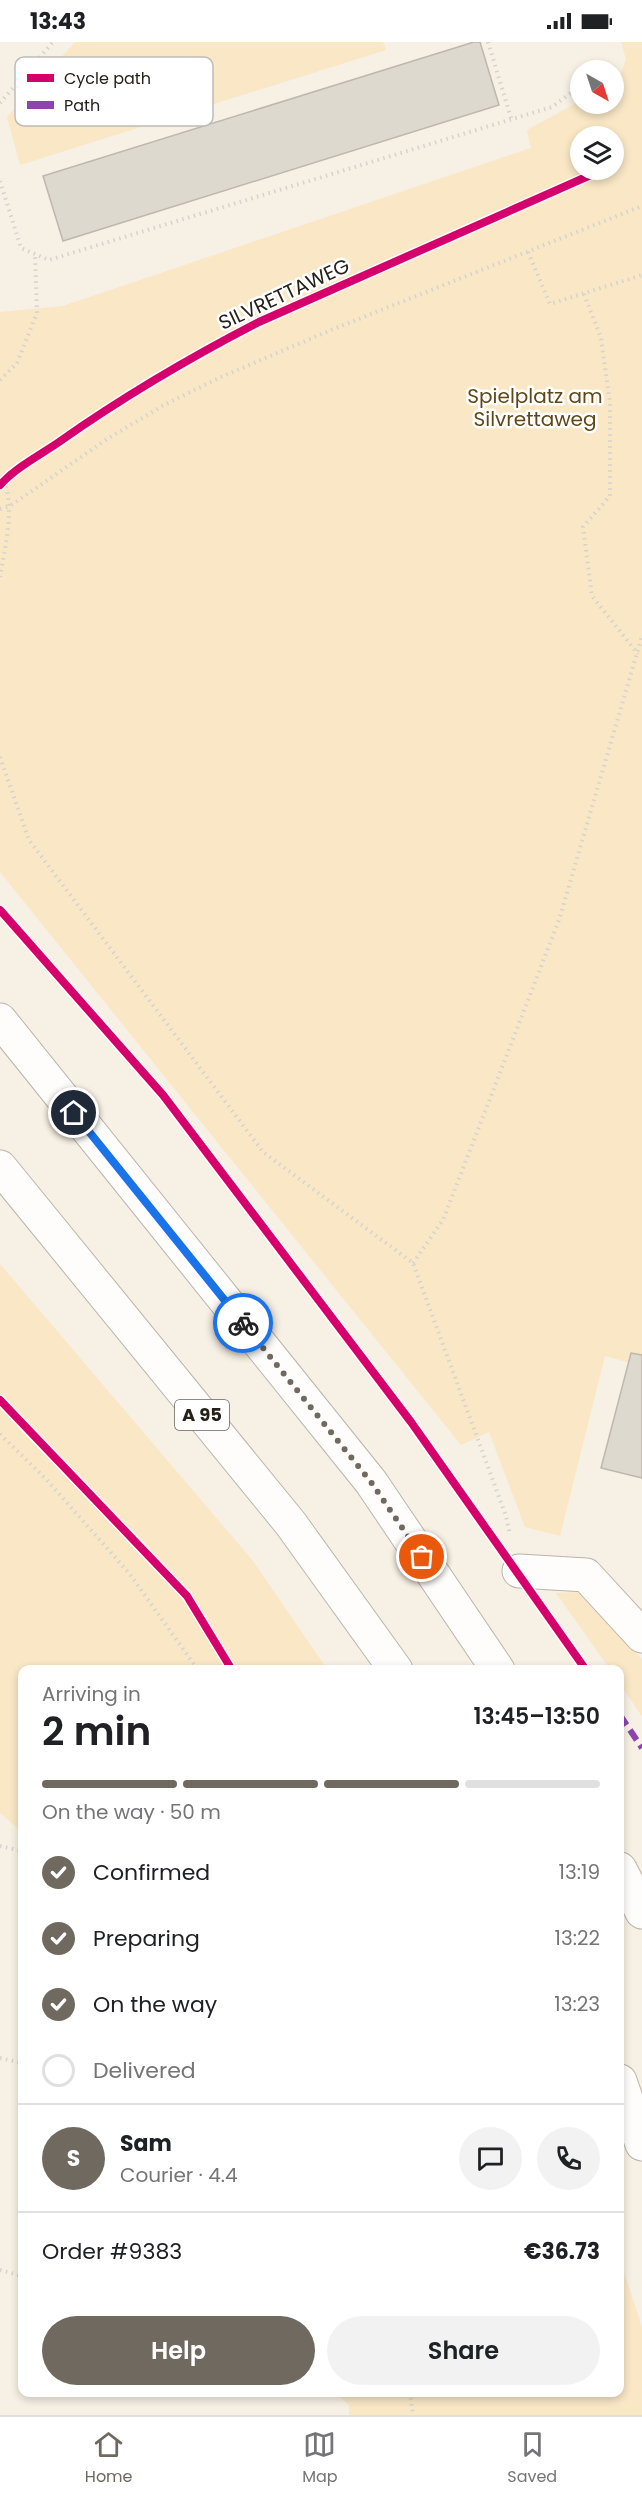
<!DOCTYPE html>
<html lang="en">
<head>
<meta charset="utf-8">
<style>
  :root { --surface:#fff; --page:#f2f2f2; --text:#202124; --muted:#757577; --line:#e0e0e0; --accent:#6f6960 }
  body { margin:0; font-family:Poppins,sans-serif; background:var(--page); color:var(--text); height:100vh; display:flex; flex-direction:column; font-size:22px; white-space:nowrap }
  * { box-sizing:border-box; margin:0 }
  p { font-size:20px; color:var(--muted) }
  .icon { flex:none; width:33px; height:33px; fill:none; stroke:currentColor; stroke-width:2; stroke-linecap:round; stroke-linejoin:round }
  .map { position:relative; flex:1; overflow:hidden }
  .side { position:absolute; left:18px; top:1623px; width:606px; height:732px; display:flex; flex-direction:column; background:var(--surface); border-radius:12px; box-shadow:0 3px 9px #0003 }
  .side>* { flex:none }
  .needle { width:39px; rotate:141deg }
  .controls { position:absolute; left:570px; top:18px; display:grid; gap:12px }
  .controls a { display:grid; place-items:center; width:54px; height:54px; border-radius:50%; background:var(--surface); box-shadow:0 3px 9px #0003; font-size:30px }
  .pin { position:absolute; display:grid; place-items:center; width:51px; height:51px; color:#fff; margin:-26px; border:3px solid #fff; border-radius:50%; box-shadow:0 2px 6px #0007 }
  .courier { position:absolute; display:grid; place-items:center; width:60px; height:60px; margin:-30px; border:4px solid #1a73e8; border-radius:50%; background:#fff; color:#222; box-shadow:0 2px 8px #0007 }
  .head em { font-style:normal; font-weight:600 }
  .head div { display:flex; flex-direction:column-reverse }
  .head { display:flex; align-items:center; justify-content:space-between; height:102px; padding:0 24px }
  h1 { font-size:39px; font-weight:600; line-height:45px }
  .bar { display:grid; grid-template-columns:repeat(4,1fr); gap:9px 6px; align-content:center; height:72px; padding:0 24px }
  .bar i { height:8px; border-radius:4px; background:var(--line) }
  .bar .current { background:var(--accent) }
  .bar p { grid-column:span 4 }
  .line { display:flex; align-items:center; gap:15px; padding:0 24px; border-top:2px solid var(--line) }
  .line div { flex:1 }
  .round { display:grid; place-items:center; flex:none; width:63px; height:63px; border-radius:32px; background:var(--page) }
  ol { padding:0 24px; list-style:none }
  li { display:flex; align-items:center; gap:18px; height:66px }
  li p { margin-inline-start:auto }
  li .icon { padding:6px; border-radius:50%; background:var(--accent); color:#fff; stroke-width:4 }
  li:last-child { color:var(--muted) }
  li i { width:33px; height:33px; border:3px solid var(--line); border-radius:50% }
  .button { display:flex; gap:12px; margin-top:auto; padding:12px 24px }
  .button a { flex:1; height:69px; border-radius:36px; background:var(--accent); color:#fff; font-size:24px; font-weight:600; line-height:69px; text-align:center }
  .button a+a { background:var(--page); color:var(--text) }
  .status { display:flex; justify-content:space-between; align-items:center; height:42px; padding:0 30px; background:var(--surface); direction:ltr }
  .status svg { height:16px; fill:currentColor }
  .menu { display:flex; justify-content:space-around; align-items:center; height:84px; border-top:2px solid var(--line); background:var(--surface); font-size:16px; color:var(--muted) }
  .menu a { display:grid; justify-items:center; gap:3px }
  .menu .current { color:var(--accent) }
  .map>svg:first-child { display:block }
  .green { fill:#f9e7c6; fill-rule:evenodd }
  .building { fill:#ded9cf; stroke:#bdb7ae; stroke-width:1.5 }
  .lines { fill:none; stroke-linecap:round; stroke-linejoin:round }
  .minor-casing { stroke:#bab5ab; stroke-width:35 }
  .highway-casing { stroke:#bab5ab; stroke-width:35 }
  .path { stroke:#d5d3ce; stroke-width:4; stroke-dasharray:1.5 4.5; stroke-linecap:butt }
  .minor { stroke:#fefdfb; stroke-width:33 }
  .highway { stroke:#fefdfb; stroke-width:33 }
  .quiet { stroke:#8e44ad; stroke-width:6; stroke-dasharray:12 6; stroke-linecap:butt }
  .cycleway-casing { stroke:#fff; stroke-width:11 }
  .cycleway { stroke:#d6006c; stroke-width:8 }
  .done { stroke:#6f6960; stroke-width:6; stroke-dasharray:0 10.8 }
  .route { stroke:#1a73e8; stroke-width:8 }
  .labels { text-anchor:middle; stroke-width:5; stroke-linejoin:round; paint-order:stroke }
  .shield { fill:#fff; stroke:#67645e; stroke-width:1.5 }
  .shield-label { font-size:18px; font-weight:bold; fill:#262119 }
  .street-label { font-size:20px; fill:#262119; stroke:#fff }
  .park-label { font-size:20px; fill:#604715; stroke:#fff }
  .key { fill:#fff; stroke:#bebcba; stroke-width:1.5 }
  .key-label { font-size:16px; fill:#262119 }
</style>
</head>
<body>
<div class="status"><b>13:43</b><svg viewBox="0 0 49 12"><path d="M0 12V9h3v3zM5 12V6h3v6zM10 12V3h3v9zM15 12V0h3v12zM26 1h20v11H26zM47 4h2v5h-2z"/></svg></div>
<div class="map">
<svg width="642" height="2373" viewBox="0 0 642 2373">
  <rect width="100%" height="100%" fill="#f7f0e4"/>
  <g class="green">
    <path d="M75 0H383L386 8 20 123 7 75Z"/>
    <path d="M621 0H642V1324L605 1314 560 1494 525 1485 489 1390 461 1403 0 830V270L63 264 531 106 527 88 580 59V62H614V42L618 40 626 17ZM580 94H614V128H580Z"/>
    <path d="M0 1222 253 1519 327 1627 22 1628V1790L0 1771Z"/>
    <path d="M579 1550 642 1617V1674L620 1642V1628L610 1627 556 1551Z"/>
    <path d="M620 2218 642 2285V2373H349V2363L335 2351 620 2350Z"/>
  </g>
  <g class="building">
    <path d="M474 0H480L499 63 63 199 43 134Z"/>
    <path d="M631 1311 642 1313V1436L601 1426Z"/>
  </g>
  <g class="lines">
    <defs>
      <path id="minor" d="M519 1529 586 1533 642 1594"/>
      <g id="highway">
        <path d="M0 978 371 1440 498 1628"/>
        <path d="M0 1125 291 1482 396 1628"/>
        <path d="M620 1827 642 1870"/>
        <path d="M620 2039 642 2102"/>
      </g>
    </defs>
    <use href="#minor" class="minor-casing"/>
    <use href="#highway" class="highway-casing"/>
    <g class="path">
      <path d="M488 0 511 76"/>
      <path d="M0 61 53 0"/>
      <path d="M0 139 21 206 49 218 552 65 580 44"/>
      <path d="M528 210 550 262 642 233"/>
      <path d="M584 252 601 296 610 361V454L583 485 592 554 638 612"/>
      <path d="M0 338 17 321 37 271 35 212"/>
      <path d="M0 434C18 456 4 509 0 535"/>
      <path d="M0 467 10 464 107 397 164 363 221 335 331 288 642 164"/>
      <path d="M0 715 29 798 263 1110 413 1221 506 1474 510 1493"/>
      <path d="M413 1221 443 1178 559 878 642 594"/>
      <path d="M0 1392 46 1437 129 1531 198 1628"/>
      <path d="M0 1804 22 1809"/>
      <path d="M0 2016 22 2021"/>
      <path d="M0 2228 22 2234"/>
      <path d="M410 2350 413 2373"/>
    </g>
    <use href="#minor" class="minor"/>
    <use href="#highway" class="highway"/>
    <path class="quiet" d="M620 1673 642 1706"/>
    <defs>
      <g id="cycleway">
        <path d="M0 443C15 426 40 413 59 400 123 355 189 316 259 280L602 128"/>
        <path d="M0 868 163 1053 411 1380 586 1628"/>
        <path d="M0 1358 187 1554 232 1628"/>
      </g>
    </defs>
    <use href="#cycleway" class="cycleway-casing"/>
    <use href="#cycleway" class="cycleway"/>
  </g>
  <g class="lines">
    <path class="done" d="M243 1281 371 1440 422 1515"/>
    <path class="route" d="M74 1071 243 1281"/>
  </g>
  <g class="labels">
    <rect class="shield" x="175" y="1358" width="54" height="30" rx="4.5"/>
    <g class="shield-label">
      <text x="202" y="1379">A 95</text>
    </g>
    <g class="street-label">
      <text transform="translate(284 252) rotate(-25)" y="7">SILVRETTAWEG</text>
    </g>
    <g class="park-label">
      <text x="535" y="361">Spielplatz am<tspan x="535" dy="23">Silvrettaweg</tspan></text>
    </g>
  </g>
  <rect x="15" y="15" width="198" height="69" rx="9" class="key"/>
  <rect x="27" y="32" width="27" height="8" fill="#d6006c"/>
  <rect x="27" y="59" width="27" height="8" fill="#8e44ad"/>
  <g class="key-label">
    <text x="64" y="42">Cycle path</text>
    <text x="64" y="69">Path</text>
  </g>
</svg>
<div class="controls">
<a><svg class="needle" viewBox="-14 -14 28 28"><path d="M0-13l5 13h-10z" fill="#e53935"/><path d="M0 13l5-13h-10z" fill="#757577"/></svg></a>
<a><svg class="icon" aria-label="layers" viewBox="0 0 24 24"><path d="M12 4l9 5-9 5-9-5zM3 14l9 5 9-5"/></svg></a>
</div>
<div class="pin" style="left:422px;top:1515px;background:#ea580c"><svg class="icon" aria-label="bag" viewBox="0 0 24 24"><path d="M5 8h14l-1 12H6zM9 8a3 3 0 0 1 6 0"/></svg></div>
<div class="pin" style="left:74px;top:1071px;background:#1f2937"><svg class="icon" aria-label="home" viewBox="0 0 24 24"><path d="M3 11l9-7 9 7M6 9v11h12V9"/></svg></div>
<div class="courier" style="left:243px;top:1281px"><svg class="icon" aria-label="bike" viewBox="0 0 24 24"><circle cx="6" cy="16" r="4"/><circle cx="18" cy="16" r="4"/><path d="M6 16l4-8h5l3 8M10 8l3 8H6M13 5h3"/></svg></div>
<section class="side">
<div class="head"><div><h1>2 min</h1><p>Arriving in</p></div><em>13:45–13:50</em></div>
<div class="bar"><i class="current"></i><i class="current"></i><i class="current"></i><i></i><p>On the way · 50 m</p></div>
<ol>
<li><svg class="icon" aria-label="check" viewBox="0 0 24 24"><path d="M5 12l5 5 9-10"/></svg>Confirmed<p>13:19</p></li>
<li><svg class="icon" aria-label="check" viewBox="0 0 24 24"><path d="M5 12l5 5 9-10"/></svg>Preparing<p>13:22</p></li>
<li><svg class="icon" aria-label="check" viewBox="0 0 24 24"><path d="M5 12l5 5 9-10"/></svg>On the way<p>13:23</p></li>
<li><i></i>Delivered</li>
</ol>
<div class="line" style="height:108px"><b class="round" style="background:var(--accent);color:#fff">S</b><div><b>Sam</b><p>Courier · 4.4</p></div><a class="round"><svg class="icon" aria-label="chat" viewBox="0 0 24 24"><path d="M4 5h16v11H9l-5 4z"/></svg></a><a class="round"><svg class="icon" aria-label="phone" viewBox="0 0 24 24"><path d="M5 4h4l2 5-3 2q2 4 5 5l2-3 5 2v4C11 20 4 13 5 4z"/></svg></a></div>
<div class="line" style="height:78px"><div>Order #9383</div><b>€36.73</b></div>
<div class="button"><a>Help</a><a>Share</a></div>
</section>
</div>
<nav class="menu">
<a class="current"><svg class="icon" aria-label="home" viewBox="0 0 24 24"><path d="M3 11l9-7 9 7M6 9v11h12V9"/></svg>Home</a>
<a><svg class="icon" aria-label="map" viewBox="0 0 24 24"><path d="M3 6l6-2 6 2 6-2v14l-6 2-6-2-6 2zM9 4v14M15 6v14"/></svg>Map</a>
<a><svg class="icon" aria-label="saved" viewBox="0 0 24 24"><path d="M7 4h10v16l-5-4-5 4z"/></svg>Saved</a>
</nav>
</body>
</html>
